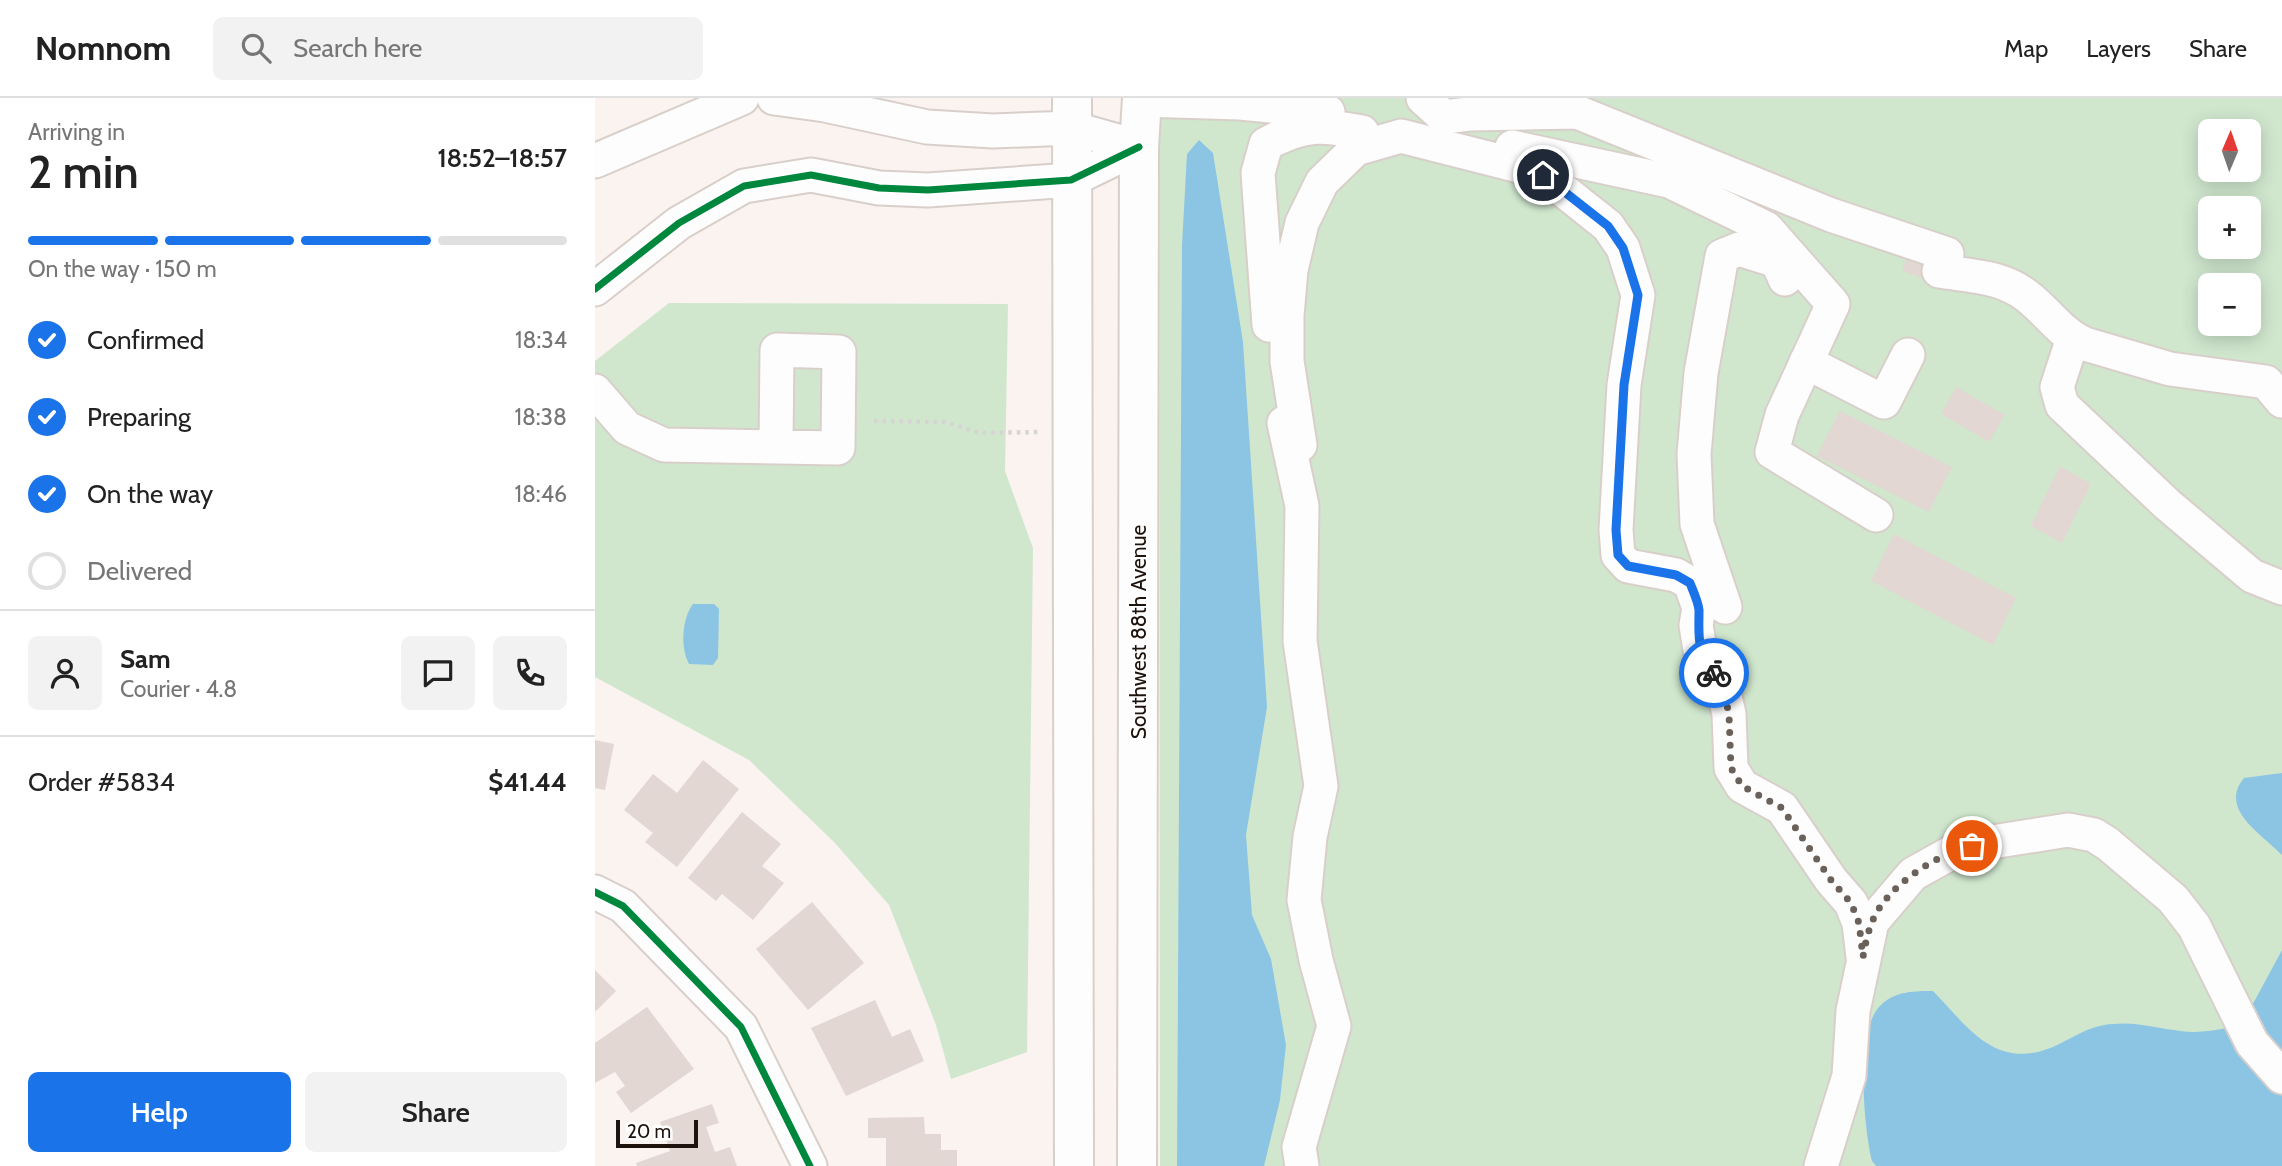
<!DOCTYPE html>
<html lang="en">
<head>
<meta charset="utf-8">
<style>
  :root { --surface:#fff; --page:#f2f2f2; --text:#222; --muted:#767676; --line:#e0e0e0; --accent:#1a73e8 }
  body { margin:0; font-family:Cabin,sans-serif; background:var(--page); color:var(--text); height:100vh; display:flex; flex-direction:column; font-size:26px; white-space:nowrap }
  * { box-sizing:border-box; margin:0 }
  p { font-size:23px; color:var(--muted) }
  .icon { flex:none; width:38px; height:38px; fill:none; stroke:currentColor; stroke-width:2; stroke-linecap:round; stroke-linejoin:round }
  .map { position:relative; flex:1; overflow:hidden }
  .details { display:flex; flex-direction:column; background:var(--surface); width:595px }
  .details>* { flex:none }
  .needle { width:46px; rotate:2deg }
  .buttons { position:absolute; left:1603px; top:21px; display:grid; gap:14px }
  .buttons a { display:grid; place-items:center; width:63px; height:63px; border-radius:10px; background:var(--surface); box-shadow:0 4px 18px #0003; font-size:35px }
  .scale { position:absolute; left:21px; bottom:18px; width:82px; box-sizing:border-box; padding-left:7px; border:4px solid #1e130c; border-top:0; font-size:19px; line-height:24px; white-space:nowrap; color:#1e130c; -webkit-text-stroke:5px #fff; paint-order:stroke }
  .pin { position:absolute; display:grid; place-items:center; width:60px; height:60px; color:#fff; margin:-30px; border:4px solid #fff; border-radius:50%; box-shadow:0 2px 7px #0007 }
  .courier { position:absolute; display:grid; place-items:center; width:70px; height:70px; margin:-35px; border:5px solid #1a73e8; border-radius:50%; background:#fff; color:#222; box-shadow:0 2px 9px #0007 }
  .overview em { font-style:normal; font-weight:600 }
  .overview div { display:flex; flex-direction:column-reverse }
  .overview { display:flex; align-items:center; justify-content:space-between; height:119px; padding:0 28px }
  h1 { font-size:46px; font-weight:600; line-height:52px }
  .bar { display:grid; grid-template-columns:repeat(4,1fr); gap:10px 7px; align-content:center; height:84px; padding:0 28px }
  .bar i { height:9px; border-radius:5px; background:var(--line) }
  .bar .active { background:var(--accent) }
  .bar p { grid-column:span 4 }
  .line { display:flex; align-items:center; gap:18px; padding:0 28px; border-top:2px solid var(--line) }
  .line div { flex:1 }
  .round { display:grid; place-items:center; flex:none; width:74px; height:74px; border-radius:10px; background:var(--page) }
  ol { padding:0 28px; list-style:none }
  li { display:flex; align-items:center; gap:21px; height:77px }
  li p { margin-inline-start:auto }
  li .icon { padding:7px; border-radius:50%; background:var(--accent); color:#fff; stroke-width:4 }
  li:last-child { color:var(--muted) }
  li i { width:38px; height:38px; border:4px solid var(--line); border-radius:50% }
  .primary-button { display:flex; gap:14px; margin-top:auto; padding:14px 28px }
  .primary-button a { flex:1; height:80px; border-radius:10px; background:var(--accent); color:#fff; font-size:28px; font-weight:600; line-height:80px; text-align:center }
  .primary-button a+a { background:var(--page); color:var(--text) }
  header { display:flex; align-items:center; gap:42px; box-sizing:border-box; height:98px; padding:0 35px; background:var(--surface); border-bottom:2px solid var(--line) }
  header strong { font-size:33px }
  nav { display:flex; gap:38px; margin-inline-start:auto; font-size:24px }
  .search { width:490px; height:63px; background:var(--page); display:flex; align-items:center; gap:18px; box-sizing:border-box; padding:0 24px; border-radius:10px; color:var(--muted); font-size:26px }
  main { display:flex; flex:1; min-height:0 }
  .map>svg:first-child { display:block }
  .green { fill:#d0e7ce; fill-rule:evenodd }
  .water { fill:#8cc5e3 }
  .building { fill:#e2d7d2 }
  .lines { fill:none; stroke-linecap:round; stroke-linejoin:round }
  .minor-casing { stroke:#d9cfca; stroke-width:37 }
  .major-casing { stroke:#d9cfca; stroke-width:42 }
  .path { stroke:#d6d4d3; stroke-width:4.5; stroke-dasharray:3.5 5; stroke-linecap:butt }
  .minor { stroke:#fefdfd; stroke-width:33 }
  .major { stroke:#fefdfd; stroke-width:38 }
  .cycleway-casing { stroke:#fff; stroke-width:11 }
  .cycleway { stroke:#00873e; stroke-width:7 }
  .done { stroke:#6b615b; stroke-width:7; stroke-dasharray:0 12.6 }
  .route { stroke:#1a73e8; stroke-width:9 }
  .labels { text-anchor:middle; stroke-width:6; stroke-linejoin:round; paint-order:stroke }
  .street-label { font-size:21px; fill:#1e130c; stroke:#fff }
</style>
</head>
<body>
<header>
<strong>Nomnom</strong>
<div class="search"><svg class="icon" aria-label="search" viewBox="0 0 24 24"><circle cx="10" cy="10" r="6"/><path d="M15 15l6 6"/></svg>Search here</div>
<nav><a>Map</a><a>Layers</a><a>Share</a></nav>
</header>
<main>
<section class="details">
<div class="overview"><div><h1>2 min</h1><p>Arriving in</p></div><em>18:52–18:57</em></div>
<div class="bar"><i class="active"></i><i class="active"></i><i class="active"></i><i></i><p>On the way · 150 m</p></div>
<ol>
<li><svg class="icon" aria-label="check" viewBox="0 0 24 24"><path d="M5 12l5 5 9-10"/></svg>Confirmed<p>18:34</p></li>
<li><svg class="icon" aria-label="check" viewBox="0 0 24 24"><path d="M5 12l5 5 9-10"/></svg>Preparing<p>18:38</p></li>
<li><svg class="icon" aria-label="check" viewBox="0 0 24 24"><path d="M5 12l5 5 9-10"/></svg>On the way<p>18:46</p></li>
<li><i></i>Delivered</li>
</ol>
<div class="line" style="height:126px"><a class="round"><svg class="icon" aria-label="person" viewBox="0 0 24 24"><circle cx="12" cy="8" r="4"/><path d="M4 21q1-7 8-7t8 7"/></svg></a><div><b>Sam</b><p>Courier · 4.8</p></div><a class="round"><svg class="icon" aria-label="chat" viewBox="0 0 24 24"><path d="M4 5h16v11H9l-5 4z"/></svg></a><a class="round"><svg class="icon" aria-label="phone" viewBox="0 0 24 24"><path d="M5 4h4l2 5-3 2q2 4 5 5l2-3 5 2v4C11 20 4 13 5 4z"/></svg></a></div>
<div class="line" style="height:91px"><div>Order #5834</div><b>$41.44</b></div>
<div class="primary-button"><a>Help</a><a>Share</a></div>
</section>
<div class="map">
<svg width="1687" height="1068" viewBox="0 0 1687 1068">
  <rect width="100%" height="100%" fill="#faf3ef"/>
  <g class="green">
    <path d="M564 0H1687V1068H565ZM1615 33H1654V72H1615ZM1615 110H1654V149H1615ZM1615 187H1654V226H1615Z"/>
    <path d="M74 205 413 206 410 373 438 450 432 954 356 981 341 927 294 807 240 745 154 662 0 579V263Z"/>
  </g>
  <g class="water">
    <path d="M604 42 618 55 648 244 672 609 651 737 657 817 676 861 691 947 685 1002 669 1068H582L587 147 592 56Z"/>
    <path d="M98 506H119L124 511 123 560 118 567 94 566C85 550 87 520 98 506Z"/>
    <path d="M1687 675V757C1667 736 1623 711 1649 680Z"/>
    <path d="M1687 852V1068H1281L1277 1063C1269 1031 1259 929 1287 906 1301 893 1320 893 1338 893 1373 929 1400 973 1458 949 1478 940 1495 927 1518 926 1544 923 1571 933 1598 934 1613 934 1631 930 1646 928Z"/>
  </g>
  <g class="building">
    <path d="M1313 156 1335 164 1330 181 1307 173Z"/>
    <path d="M1361 289 1410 317 1394 344 1346 316Z"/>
    <path d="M1245 313 1357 369 1334 414 1222 358Z"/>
    <path d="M1465 368 1496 386 1467 445 1436 428Z"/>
    <path d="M1299 436 1421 500 1398 547 1276 483Z"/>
    <path d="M0 642 19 646 10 692 0 690Z"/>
    <path d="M108 662 144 691 82 769 50 744 58 735 29 712 58 676 82 695Z"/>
    <path d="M147 714 186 746 167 768 189 785 158 822 127 796 121 803 93 780Z"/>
    <path d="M217 804 269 865 213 912 161 851Z"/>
    <path d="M0 872 21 893 0 914Z"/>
    <path d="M280 902 297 939 315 931 329 963 251 998 216 930Z"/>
    <path d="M52 909 99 971 36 1015 21 994 30 988 20 974 0 985V945Z"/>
    <path d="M117 1006 124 1025 111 1029 120 1054 135 1049 142 1068H42L41 1065 75 1053 65 1024Z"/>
    <path d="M329 1019 330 1036H346V1052H362V1068H291V1040H273V1020Z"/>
  </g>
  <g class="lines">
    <defs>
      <g id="minor">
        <path d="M179 0 230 7 332 29 398 33 477 30 544 49"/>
        <path d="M828 0 849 19 874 16 982 14 1236 117 1352 156 1344 173C1375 178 1407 178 1432 198 1452 213 1466 236 1490 246L1575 271 1671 284 1687 303"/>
        <path d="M547 2 645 5 733 14"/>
        <path d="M917 49 1074 83 1171 130 1238 206 1187 317 1177 354 1281 417"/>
        <path d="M0 63 147 0"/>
        <path d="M0 191 84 125 149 88 216 77 284 90 333 92 476 82 544 49"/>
        <path d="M674 227 663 75 671 46C709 25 726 27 767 34"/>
        <path d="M1478 240 1462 289 1467 307 1573 407 1657 478 1687 490"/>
        <path d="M1211 264 1289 304 1313 257"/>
        <path d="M0 293 32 330 69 347 243 350 244 254 182 252 181 349"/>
        <path d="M689 325 707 408 705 543 726 688 715 739 709 802 721 862 739 928 704 1049 707 1068"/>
        <path d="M705 347 692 263V217L696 172 707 125 727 84 761 51 806 38 924 68 948 77 969 93 1013 128 1028 150 1043 197 1029 287 1021 432 1023 457 1033 468 1081 477 1095 485 1104 510 1101 527 1106 558 1127 586 1134 616 1136 670 1147 688 1187 710 1236 782 1256 805 1264 825 1268 859"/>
        <path d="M1130 509 1102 426 1099 356 1106 275 1127 158 1144 151 1182 163 1190 181"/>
        <path d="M0 794 28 808 146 929 215 1068"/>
        <path d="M1226 1068 1254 978 1258 913 1277 824 1318 776 1363 751 1391 745 1473 732 1499 737 1513 746 1578 801 1599 828 1657 945 1687 979"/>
      </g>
      <g id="major">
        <path d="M477 0 479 1068"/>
        <path d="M542 1068 544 49 547 0"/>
      </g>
    </defs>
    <use href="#minor" class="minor-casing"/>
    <use href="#major" class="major-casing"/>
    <path class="path" d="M279 323 350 324 385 335 445 334"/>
    <use href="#minor" class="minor"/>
    <use href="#major" class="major"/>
    <defs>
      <g id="cycleway">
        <path d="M0 191 84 125 149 88 216 77 284 90 333 92 476 82 544 49"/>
        <path d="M0 794 28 808 146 929 215 1068"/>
      </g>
    </defs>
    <use href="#cycleway" class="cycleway-casing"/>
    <use href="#cycleway" class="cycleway"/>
  </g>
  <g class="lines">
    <path class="done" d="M1119 575 1127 586 1134 616 1136 670 1147 688 1187 710 1236 782 1256 805 1264 825 1268 859C1270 848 1272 837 1276 827 1288 790 1341 756 1377 748"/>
    <path class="route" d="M948 77 1013 128 1028 150 1043 197 1029 287 1021 432 1023 457 1033 468 1081 477 1095 485C1098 493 1103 503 1104 512 1104 540 1101 550 1119 575"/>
  </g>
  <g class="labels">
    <g class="street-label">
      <text transform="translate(544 534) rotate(-90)" y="7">Southwest 88th Avenue</text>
    </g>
  </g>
</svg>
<div class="buttons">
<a><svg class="needle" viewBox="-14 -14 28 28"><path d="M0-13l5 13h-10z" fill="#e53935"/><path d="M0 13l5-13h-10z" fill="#767676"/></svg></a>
<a>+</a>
<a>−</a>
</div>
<div class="scale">20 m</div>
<div class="pin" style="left:1377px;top:748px;background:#ea580c"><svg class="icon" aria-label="bag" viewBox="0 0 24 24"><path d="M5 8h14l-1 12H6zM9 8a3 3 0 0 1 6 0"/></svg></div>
<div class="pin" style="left:948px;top:77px;background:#1f2937"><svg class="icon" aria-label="home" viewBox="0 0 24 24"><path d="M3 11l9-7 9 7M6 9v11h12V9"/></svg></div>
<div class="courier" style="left:1119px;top:575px"><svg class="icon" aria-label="bike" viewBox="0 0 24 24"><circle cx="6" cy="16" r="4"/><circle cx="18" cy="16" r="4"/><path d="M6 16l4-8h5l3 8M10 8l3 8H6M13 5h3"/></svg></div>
</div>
</main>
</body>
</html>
